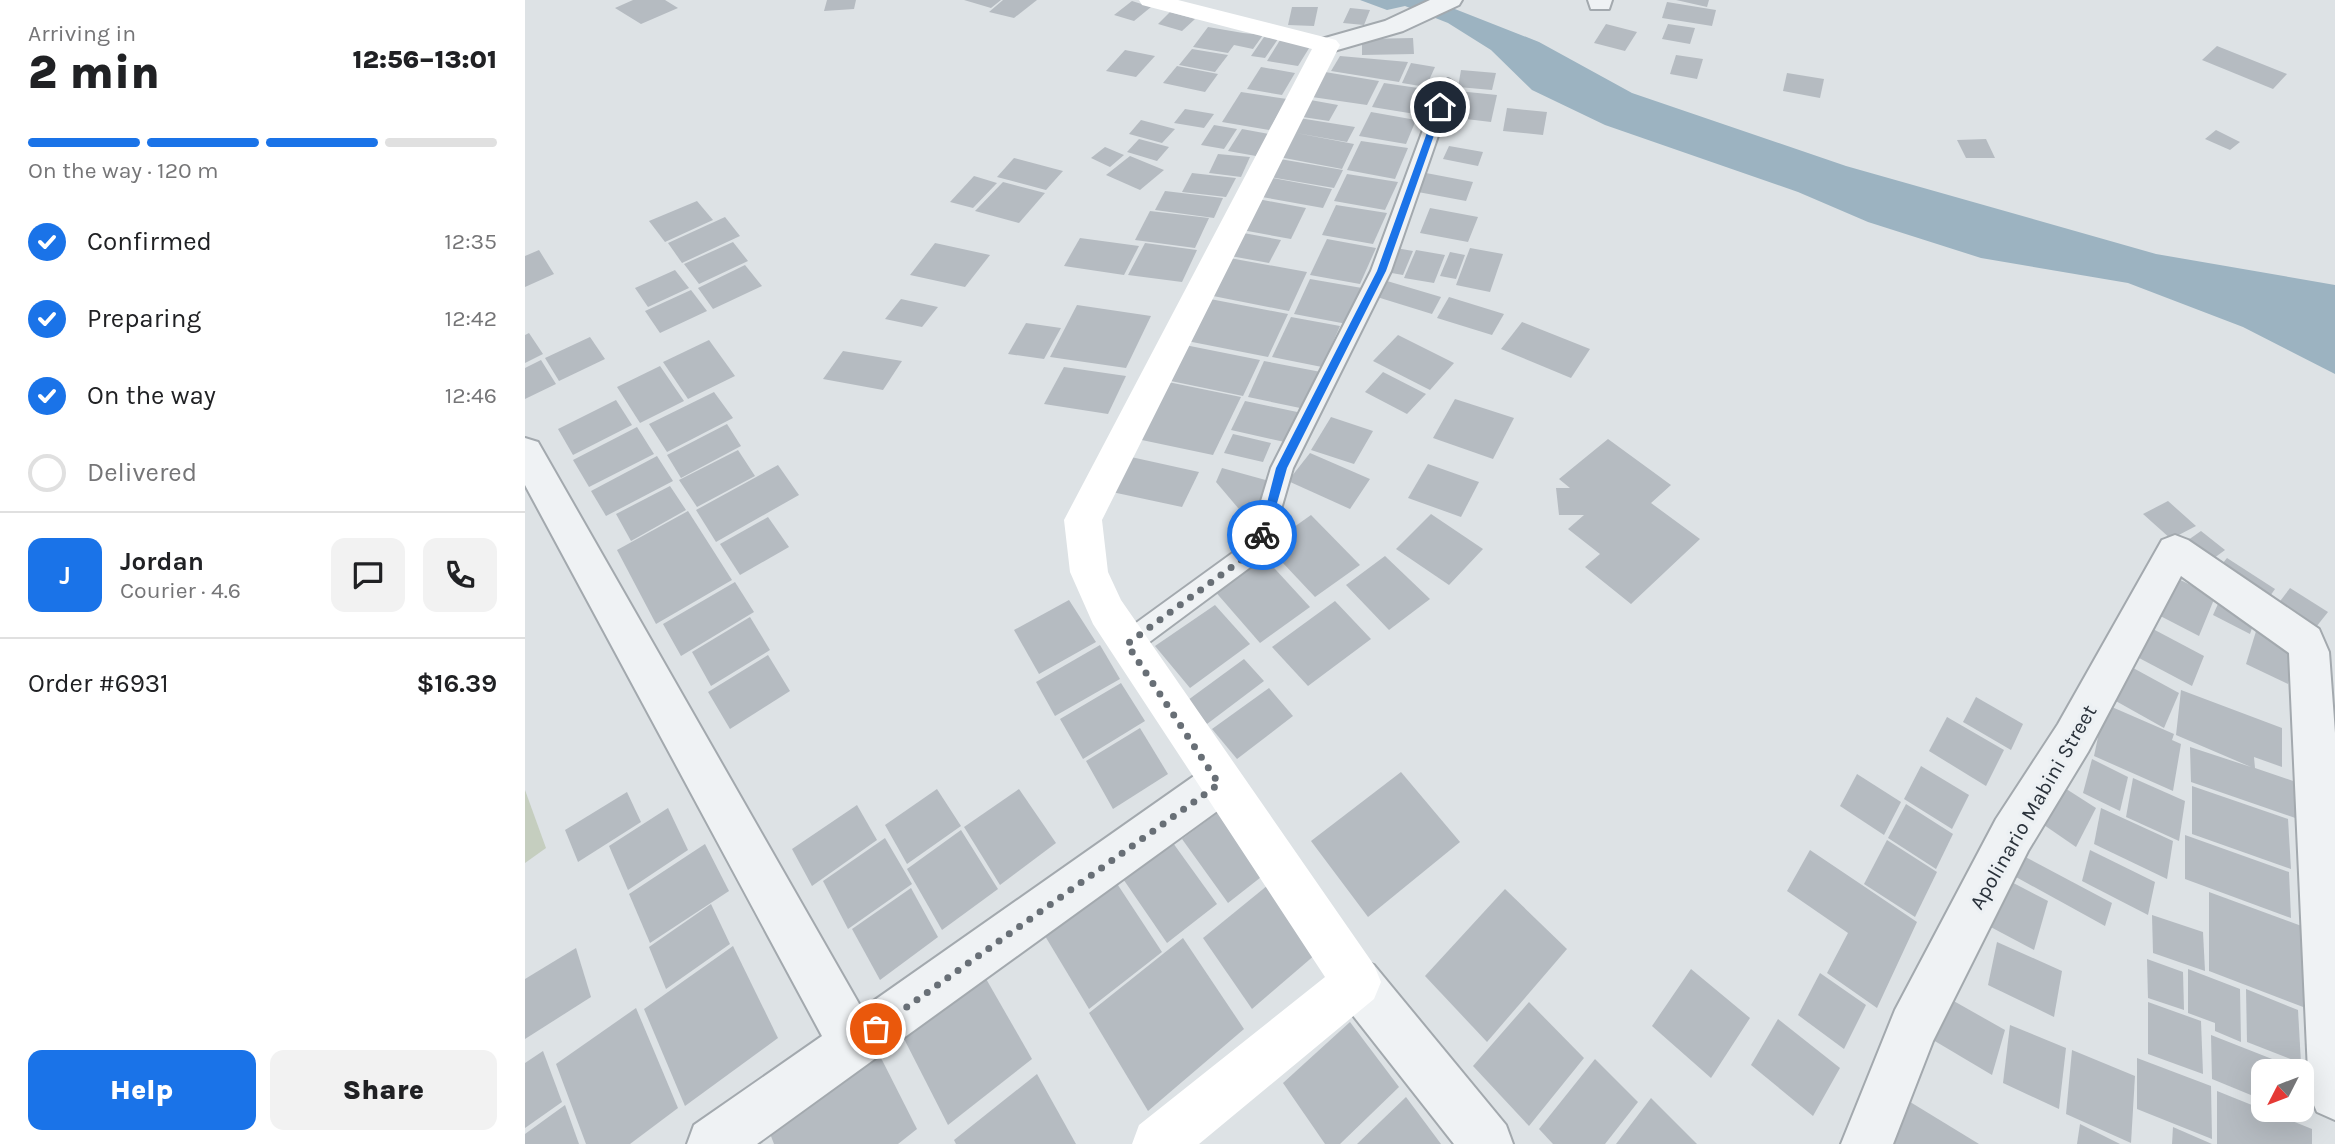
<!DOCTYPE html>
<html lang="en">
<head>
<meta charset="utf-8">
<style>
  :root { --surface:#fff; --page:#f2f2f2; --text:#202124; --muted:#757577; --line:#e0e0e0; --accent:#1a73e8 }
  body { margin:0; font-family:Karla,sans-serif; background:var(--page); color:var(--text); height:100vh; display:flex; flex-direction:column; font-size:26px; white-space:nowrap }
  * { box-sizing:border-box; margin:0 }
  p { font-size:23px; color:var(--muted) }
  .icon { flex:none; width:38px; height:38px; fill:none; stroke:currentColor; stroke-width:2; stroke-linecap:round; stroke-linejoin:round }
  .map { position:relative; flex:1; overflow:hidden }
  .panel { display:flex; flex-direction:column; background:var(--surface); width:525px }
  .panel>* { flex:none }
  .needle { width:46px; rotate:228deg }
  .tools { position:absolute; left:1726px; top:1059px; display:grid; gap:14px }
  .tools a { display:grid; place-items:center; width:63px; height:63px; border-radius:14px; background:var(--surface); box-shadow:0 7px 28px #0002; font-size:35px }
  .pin { position:absolute; display:grid; place-items:center; width:60px; height:60px; color:#fff; margin:-30px; border:4px solid #fff; border-radius:50%; box-shadow:0 2px 7px #0007 }
  .courier { position:absolute; display:grid; place-items:center; width:70px; height:70px; margin:-35px; border:5px solid #1a73e8; border-radius:50%; background:#fff; color:#222; box-shadow:0 2px 9px #0007 }
  .head em { font-style:normal; font-weight:800 }
  .head div { display:flex; flex-direction:column-reverse }
  .head { display:flex; align-items:center; justify-content:space-between; height:119px; padding:0 28px }
  h1 { font-size:46px; font-weight:800; line-height:52px }
  .bar { display:grid; grid-template-columns:repeat(4,1fr); gap:10px 7px; align-content:center; height:84px; padding:0 28px }
  .bar i { height:9px; border-radius:5px; background:var(--line) }
  .bar .selected { background:var(--accent) }
  .bar p { grid-column:span 4 }
  .line { display:flex; align-items:center; gap:18px; padding:0 28px; border-top:2px solid var(--line) }
  .line div { flex:1 }
  .round { display:grid; place-items:center; flex:none; width:74px; height:74px; border-radius:14px; background:var(--page) }
  ol { padding:0 28px; list-style:none }
  li { display:flex; align-items:center; gap:21px; height:77px }
  li p { margin-inline-start:auto }
  li .icon { padding:7px; border-radius:50%; background:var(--accent); color:#fff; stroke-width:4 }
  li:last-child { color:var(--muted) }
  li i { width:38px; height:38px; border:4px solid var(--line); border-radius:50% }
  .cta { display:flex; gap:14px; margin-top:auto; padding:14px 28px }
  .cta a { flex:1; height:80px; border-radius:14px; background:var(--accent); color:#fff; font-size:28px; font-weight:800; line-height:80px; text-align:center }
  .cta a+a { background:var(--page); color:var(--text) }
  main { display:flex; flex:1; min-height:0 }
  .map>svg:first-child { display:block }
  .green { fill:#c5cebf }
  .water { fill:#9cb3c1 }
  .building { fill:#b5bbc1 }
  .lines { fill:none; stroke-linecap:round; stroke-linejoin:round }
  .lane-casing { stroke:#a3a9ae; stroke-width:4 }
  .street-casing { stroke:#a3a9ae; stroke-width:4 }
  .lane { fill:#eff2f4; fill-rule:evenodd }
  .street { fill:#eff2f4; fill-rule:evenodd }
  .secondary { fill:#fff; fill-rule:evenodd }
  .route { fill:#1a73e8 }
  .done { stroke:#686f76; stroke-width:7; stroke-dasharray:0 12.6 }
  .labels { text-anchor:middle; stroke-width:7; stroke-linejoin:round; paint-order:stroke }
  .street-label { font-size:21px; fill:#29313a; stroke:#ecf0f3 }
</style>
</head>
<body>
<main>
<section class="panel">
<div class="head"><div><h1>2 min</h1><p>Arriving in</p></div><em>12:56–13:01</em></div>
<div class="bar"><i class="selected"></i><i class="selected"></i><i class="selected"></i><i></i><p>On the way · 120 m</p></div>
<ol>
<li><svg class="icon" aria-label="check" viewBox="0 0 24 24"><path d="M5 12l5 5 9-10"/></svg>Confirmed<p>12:35</p></li>
<li><svg class="icon" aria-label="check" viewBox="0 0 24 24"><path d="M5 12l5 5 9-10"/></svg>Preparing<p>12:42</p></li>
<li><svg class="icon" aria-label="check" viewBox="0 0 24 24"><path d="M5 12l5 5 9-10"/></svg>On the way<p>12:46</p></li>
<li><i></i>Delivered</li>
</ol>
<div class="line" style="height:126px"><b class="round" style="background:var(--accent);color:#fff">J</b><div><b>Jordan</b><p>Courier · 4.6</p></div><a class="round"><svg class="icon" aria-label="chat" viewBox="0 0 24 24"><path d="M4 5h16v11H9l-5 4z"/></svg></a><a class="round"><svg class="icon" aria-label="phone" viewBox="0 0 24 24"><path d="M5 4h4l2 5-3 2q2 4 5 5l2-3 5 2v4C11 20 4 13 5 4z"/></svg></a></div>
<div class="line" style="height:91px"><div>Order #6931</div><b>$16.39</b></div>
<div class="cta"><a>Help</a><a>Share</a></div>
</section>
<div class="map">
<svg width="1810" height="1144" viewBox="0 0 1810 1144">
  <rect width="100%" height="100%" fill="#dde2e5"/>
  <path class="green" d="M0 790 21 848 0 863Z"/>
  <path class="water" d="M835 0H907L1014 42 1107 93 1321 166 1631 254 1810 285V374L1718 327 1603 283 1456 258 1343 222 1273 192 1080 125 1007 90 966 50 923 23 880 6 862 10Z"/>
  <g class="building">
    <path d="M108 0H140L153 8 116 24 90 8Z"/>
    <path d="M302 0H331L329 9 299 11Z"/>
    <path d="M439 0H476L466 8Z"/>
    <path d="M478 0H512L489 18 464 12Z"/>
    <path d="M1151 0H1184L1182 7Z"/>
    <path d="M607 1 626 7 609 21 589 15Z"/>
    <path d="M1142 2 1191 10 1187 26 1137 18Z"/>
    <path d="M767 7H793L789 26 763 25Z"/>
    <path d="M825 8 845 10 839 25 818 23Z"/>
    <path d="M645 12 670 19 657 31 633 24Z"/>
    <path d="M1081 24 1112 32 1100 51 1069 43Z"/>
    <path d="M1143 24 1170 28 1165 44 1137 39Z"/>
    <path d="M683 27 718 33 738 35 728 49 709 45 703 53 668 47Z"/>
    <path d="M739 37 753 39 740 58 726 56Z"/>
    <path d="M888 38 889 54 837 55V39Z"/>
    <path d="M755 40 786 45 773 66 742 61Z"/>
    <path d="M1692 46 1762 74 1748 89 1677 60Z"/>
    <path d="M667 49 703 55 690 72 654 65Z"/>
    <path d="M600 50 630 56 611 77 581 71Z"/>
    <path d="M1151 55 1178 59 1172 79 1145 74Z"/>
    <path d="M815 56 883 62 874 82 806 71Z"/>
    <path d="M886 63 910 67 901 87 877 83Z"/>
    <path d="M652 66 693 74 680 92 638 83Z"/>
    <path d="M736 67 770 73 757 95 722 89Z"/>
    <path d="M936 70 971 73 967 90 933 87Z"/>
    <path d="M800 72 854 81 842 105 787 97Z"/>
    <path d="M1262 73 1299 79 1295 98 1258 91Z"/>
    <path d="M859 83 900 89 890 114 847 107Z"/>
    <path d="M933 91 972 95 966 122 924 117Z"/>
    <path d="M716 92 762 99 744 130 697 122Z"/>
    <path d="M780 99 813 105 804 121 771 116Z"/>
    <path d="M982 108 1022 112 1018 135 978 131Z"/>
    <path d="M660 109 689 114 679 128 649 123Z"/>
    <path d="M846 112 891 120 881 144 834 136Z"/>
    <path d="M774 118 830 127 822 142 771 133 829 144 817 169 754 157Z"/>
    <path d="M616 120 650 129 637 143 604 134Z"/>
    <path d="M689 125 712 129 699 149 676 145Z"/>
    <path d="M717 129 744 134 731 156 703 151Z"/>
    <path d="M1691 130 1715 142 1705 150 1680 139Z"/>
    <path d="M614 139 644 147 632 161 602 152Z"/>
    <path d="M1461 139 1470 158H1441L1432 140Z"/>
    <path d="M836 141 883 148 870 179 822 170Z"/>
    <path d="M924 146 958 152 953 166 918 159Z"/>
    <path d="M580 147 599 155 585 167 566 158Z"/>
    <path d="M693 154 725 157 716 177 684 173Z"/>
    <path d="M605 156 639 170 615 190 581 175Z"/>
    <path d="M489 158 538 171 521 190 472 177Z"/>
    <path d="M755 159 818 170 809 188 745 177Z"/>
    <path d="M667 173 711 178 701 197 657 192Z"/>
    <path d="M901 173 948 182 941 201 893 192Z"/>
    <path d="M822 174 873 182 860 210 809 201Z"/>
    <path d="M449 176 472 183 448 208 425 202Z"/>
    <path d="M742 177 807 189 798 208 731 196Z"/>
    <path d="M478 182 520 193 494 223 450 211Z"/>
    <path d="M640 191 698 198 689 218 630 210Z"/>
    <path d="M733 199 781 208 766 239 717 230Z"/>
    <path d="M172 201 188 220 140 242 124 221Z"/>
    <path d="M811 205 862 213 848 244 797 235Z"/>
    <path d="M905 208 953 217 943 242 895 233Z"/>
    <path d="M625 211 684 218 670 248 610 240Z"/>
    <path d="M200 217 215 236 157 263 143 243Z"/>
    <path d="M713 232 756 240 744 263 700 255Z"/>
    <path d="M555 238 614 246 599 275 539 266Z"/>
    <path d="M802 239 851 248 835 284 785 275Z"/>
    <path d="M208 242 223 261 174 284 159 264Z"/>
    <path d="M410 243 465 255 440 287 385 275Z"/>
    <path d="M620 243 672 250 657 282 603 275Z"/>
    <path d="M871 248 888 251 878 275 861 272Z"/>
    <path d="M945 248 978 254 965 292 931 285Z"/>
    <path d="M14 250 29 274 0 287V256Z"/>
    <path d="M891 250 920 255 909 283 879 278Z"/>
    <path d="M925 252 940 255 931 279 915 276Z"/>
    <path d="M699 257 782 272 764 311 678 294Z"/>
    <path d="M220 265 237 286 188 309 173 288Z"/>
    <path d="M150 270 164 288 123 307 110 288Z"/>
    <path d="M785 279 837 288 822 324 769 314Z"/>
    <path d="M862 281 916 297 907 314 852 297Z"/>
    <path d="M166 290 182 311 135 333 120 311Z"/>
    <path d="M924 297 979 314 967 335 912 318Z"/>
    <path d="M680 298 763 314 743 357 657 340Z"/>
    <path d="M376 299 413 307 397 327 360 319Z"/>
    <path d="M552 305 626 316 601 368 525 357Z"/>
    <path d="M766 317 815 326 797 367 747 357Z"/>
    <path d="M997 322 1065 349 1046 378 976 349Z"/>
    <path d="M501 323 536 328 519 359 483 354Z"/>
    <path d="M4 333 18 354 0 363V335Z"/>
    <path d="M873 335 929 363 905 390 848 361Z"/>
    <path d="M65 337 80 359 34 381 20 358Z"/>
    <path d="M184 340 210 376 163 399 138 362Z"/>
    <path d="M660 345 735 360 718 396 641 380Z"/>
    <path d="M318 351 377 361 358 390 298 379Z"/>
    <path d="M16 360 31 384 0 399V368Z"/>
    <path d="M739 361 796 372 780 409 723 397Z"/>
    <path d="M135 366 159 401 115 423 92 387Z"/>
    <path d="M539 367 601 376 583 414 519 404Z"/>
    <path d="M858 372 901 394 882 414 840 392Z"/>
    <path d="M643 382 716 397 688 455 612 439Z"/>
    <path d="M189 392 208 418 142 452 124 424Z"/>
    <path d="M930 399 989 418 968 459 908 438Z"/>
    <path d="M91 400 107 425 48 455 33 429Z"/>
    <path d="M720 401 777 413 764 443 706 430Z"/>
    <path d="M806 417 848 431 829 464 786 450Z"/>
    <path d="M202 424 216 446 156 478 142 455Z"/>
    <path d="M112 427 129 454 64 487 48 460Z"/>
    <path d="M708 434 746 443 738 462 699 453Z"/>
    <path d="M1083 439 1146 485 1126 503 1175 539 1106 604 1060 567 1075 554 1043 529 1059 515H1034L1031 488H1045L1034 479Z"/>
    <path d="M213 450 230 476 172 507 154 480Z"/>
    <path d="M785 453 845 479 825 509 763 481Z"/>
    <path d="M132 456 148 481 81 516 66 491Z"/>
    <path d="M606 457 674 472 657 507 587 492Z"/>
    <path d="M903 464 954 482 936 517 883 498Z"/>
    <path d="M253 465 274 495 191 542 171 510Z"/>
    <path d="M697 468 748 482 730 528 691 482Z"/>
    <path d="M145 486 161 510 106 541 91 514Z"/>
    <path d="M1643 501 1671 526 1646 539 1618 514Z"/>
    <path d="M163 511 207 580 131 624 92 550Z"/>
    <path d="M906 514 958 549 924 585 871 549Z"/>
    <path d="M786 515 835 565 790 597 742 546Z"/>
    <path d="M243 517 264 547 215 575 195 544Z"/>
    <path d="M1676 531 1700 550 1681 564 1656 545Z"/>
    <path d="M738 556 785 607 735 643 688 589Z"/>
    <path d="M860 556 905 599 864 630 821 585Z"/>
    <path d="M1702 558 1750 589 1738 606 1689 574Z"/>
    <path d="M1633 569 1690 597 1674 636 1616 606Z"/>
    <path d="M210 582 229 612 156 656 138 624Z"/>
    <path d="M1765 588 1803 612 1780 641 1743 617Z"/>
    <path d="M1697 595 1732 613 1725 634 1688 615Z"/>
    <path d="M544 600 571 642 514 674 489 630Z"/>
    <path d="M810 601 846 639 783 686 747 647Z"/>
    <path d="M690 605 725 644 665 688 630 646Z"/>
    <path d="M225 617 245 650 186 686 167 652Z"/>
    <path d="M1611 620 1679 656 1667 686 1599 650Z"/>
    <path d="M1732 628 1773 647 1763 684 1721 664Z"/>
    <path d="M575 645 595 679 530 716 511 682Z"/>
    <path d="M243 655 265 691 205 729 183 692Z"/>
    <path d="M1588 657 1654 693 1639 728 1573 691Z"/>
    <path d="M719 659 739 681 682 724 663 700Z"/>
    <path d="M596 683 620 721 558 759 535 719Z"/>
    <path d="M744 688 768 716 712 759 687 729Z"/>
    <path d="M1656 690 1757 728V767L1729 757 1730 768 1774 783 1776 820 1666 782 1665 747 1726 767 1651 735Z"/>
    <path d="M1451 697 1498 724 1486 750 1438 722Z"/>
    <path d="M1580 704 1649 734 1647 740 1656 744 1648 791 1569 756Z"/>
    <path d="M1422 717 1479 750 1461 786 1404 751Z"/>
    <path d="M615 728 643 774 588 809 561 761Z"/>
    <path d="M1567 759 1603 777 1595 811 1558 793Z"/>
    <path d="M1396 766 1444 795 1427 829 1379 799Z"/>
    <path d="M876 772 935 842 843 917 786 841Z"/>
    <path d="M1332 774 1376 802 1359 835 1315 806Z"/>
    <path d="M1521 776 1571 808 1551 847 1500 812Z"/>
    <path d="M1608 778 1660 801 1654 841 1601 817Z"/>
    <path d="M1667 786 1763 819 1766 869 1667 834Z"/>
    <path d="M412 789 436 826 382 864 360 825Z"/>
    <path d="M494 789 531 843 475 885 439 827Z"/>
    <path d="M102 792 116 822 53 862 40 830Z"/>
    <path d="M1381 804 1428 834 1411 869 1363 838Z"/>
    <path d="M332 805 352 840 287 886 267 849Z"/>
    <path d="M143 808 163 850 103 890 84 846Z"/>
    <path d="M699 808 745 870 703 903 657 839Z"/>
    <path d="M1576 808 1648 841 1642 879 1569 844Z"/>
    <path d="M436 830 473 889 417 930 382 869Z"/>
    <path d="M1660 835 1764 872 1766 918 1660 879Z"/>
    <path d="M643 836 692 904 642 943 594 873Z"/>
    <path d="M360 838 387 884 323 929 298 881Z"/>
    <path d="M1362 840 1412 872 1390 917 1339 884Z"/>
    <path d="M180 844 204 891 125 943 104 894Z"/>
    <path d="M1285 850 1392 922 1352 1008 1302 973 1323 933 1262 891Z"/>
    <path d="M1565 850 1630 882 1623 915 1557 881Z"/>
    <path d="M1489 851 1587 903 1580 926 1482 872Z"/>
    <path d="M585 873 637 952 564 1009 514 926Z"/>
    <path d="M1475 876 1523 901 1509 950 1460 924Z"/>
    <path d="M748 881 798 948 727 1009 678 938Z"/>
    <path d="M386 888 413 937 355 980 327 929Z"/>
    <path d="M980 889 1042 949 962 1042 900 976Z"/>
    <path d="M1684 892 1782 928 1786 1010 1684 971Z"/>
    <path d="M186 904 205 944 141 989 124 947Z"/>
    <path d="M1627 915 1678 932 1680 971 1628 953Z"/>
    <path d="M658 938 719 1029 623 1111 564 1013Z"/>
    <path d="M1472 942 1537 971 1529 1017 1463 985Z"/>
    <path d="M208 946 253 1038 160 1106 119 1009Z"/>
    <path d="M51 948 66 997 0 1039V979Z"/>
    <path d="M1622 959 1658 972 1659 1010 1623 998Z"/>
    <path d="M1166 969 1225 1018 1186 1078 1127 1026Z"/>
    <path d="M1663 969 1715 989 1716 1042 1690 1031V1023L1663 1013Z"/>
    <path d="M456 970 507 1059 423 1125 375 1031Z"/>
    <path d="M1295 973 1341 1005 1319 1049 1273 1015Z"/>
    <path d="M1721 989 1773 1010 1776 1063 1722 1042Z"/>
    <path d="M1411 991 1480 1030 1467 1075 1398 1034Z"/>
    <path d="M1004 1002 1059 1058 1004 1126 948 1066Z"/>
    <path d="M1623 1002 1676 1021 1678 1074 1623 1054Z"/>
    <path d="M111 1008 153 1108 105 1144H61L31 1064Z"/>
    <path d="M1253 1019 1315 1068 1288 1116 1226 1065Z"/>
    <path d="M825 1022 874 1087 815 1144H800L758 1083Z"/>
    <path d="M1485 1025 1541 1048 1534 1109 1478 1083Z"/>
    <path d="M1686 1035 1780 1072 1783 1118 1762 1110H1776V1071H1738V1100L1687 1079Z"/>
    <path d="M352 1050 392 1129 373 1144H249L244 1131Z"/>
    <path d="M1547 1050 1610 1076 1606 1143 1541 1114Z"/>
    <path d="M18 1051 37 1102 0 1128V1063Z"/>
    <path d="M1612 1058 1686 1086 1687 1139 1612 1109Z"/>
    <path d="M1070 1059 1113 1102 1080 1144H1028L1014 1129Z"/>
    <path d="M512 1074 551 1144H431L429 1140Z"/>
    <path d="M1692 1091 1787 1129V1144H1692Z"/>
    <path d="M881 1097 916 1144H832Z"/>
    <path d="M1377 1097 1454 1144H1362Z"/>
    <path d="M1126 1098 1172 1144H1091Z"/>
    <path d="M40 1105 54 1144H0V1134Z"/>
    <path d="M1555 1124 1595 1144H1552Z"/>
    <path d="M1648 1127 1687 1144H1647Z"/>
  </g>
  <g class="lines">
    <defs>
      <path id="lane" d="M923 79 931 84 866 271 768 468 743 554 611 652 602 655 593 652 589 644 593 636 724 541 746 468 846 271 915 84Z"/>
      <g id="street">
        <path d="M905 0H937L934 5 878 31 802 53 793 50 789 45 793 40 860 21Z"/>
        <path d="M1063 0H1087L1084 9H1066Z"/>
        <path d="M0 438 13 442 337 1009 679 769 694 763 709 769 716 784 709 799 232 1144H162L169 1125 297 1036 0 485Z"/>
        <path d="M1650 535 1663 540 1794 629 1804 652 1810 733V1120L1792 1112 1784 1094 1764 653 1656 576 1563 752 1503 851 1408 1041 1368 1144H1316L1370 1010 1471 819 1533 724 1637 540Z"/>
        <path d="M832 958 849 965 981 1125 988 1144H929L815 999 808 982 815 965Z"/>
      </g>
    </defs>
    <use href="#lane" class="lane-casing"/>
    <use href="#street" class="street-casing"/>
    <use href="#lane" class="lane"/>
    <use href="#street" class="street"/>
    <path class="secondary" d="M614 0H653L811 40 815 45 577 520 583 572 596 600 849 965 856 982 849 999 674 1144H607L614 1125 800 977 568 624 545 572 539 520 787 49 617 5Z"/>
  </g>
  <path class="route" d="M912 105 919 107 861 271 762 468 743 535 741 538H733L751 468 852 271Z"/>
  <g class="lines">
    <path class="done" d="M351 1029 694 784 602 644 734 547 737 535"/>
  </g>
  <g class="labels">
    <g class="street-label">
      <text transform="translate(1508 807) rotate(-60)" y="7">Apolinario Mabini Street</text>
    </g>
  </g>
</svg>
<div class="tools">
<a><svg class="needle" viewBox="-14 -14 28 28"><path d="M0-13l5 13h-10z" fill="#e53935"/><path d="M0 13l5-13h-10z" fill="#757577"/></svg></a>
</div>
<div class="pin" style="left:351px;top:1029px;background:#ea580c"><svg class="icon" aria-label="bag" viewBox="0 0 24 24"><path d="M5 8h14l-1 12H6zM9 8a3 3 0 0 1 6 0"/></svg></div>
<div class="pin" style="left:915px;top:107px;background:#1f2937"><svg class="icon" aria-label="home" viewBox="0 0 24 24"><path d="M3 11l9-7 9 7M6 9v11h12V9"/></svg></div>
<div class="courier" style="left:737px;top:535px"><svg class="icon" aria-label="bike" viewBox="0 0 24 24"><circle cx="6" cy="16" r="4"/><circle cx="18" cy="16" r="4"/><path d="M6 16l4-8h5l3 8M10 8l3 8H6M13 5h3"/></svg></div>
</div>
</main>
</body>
</html>
